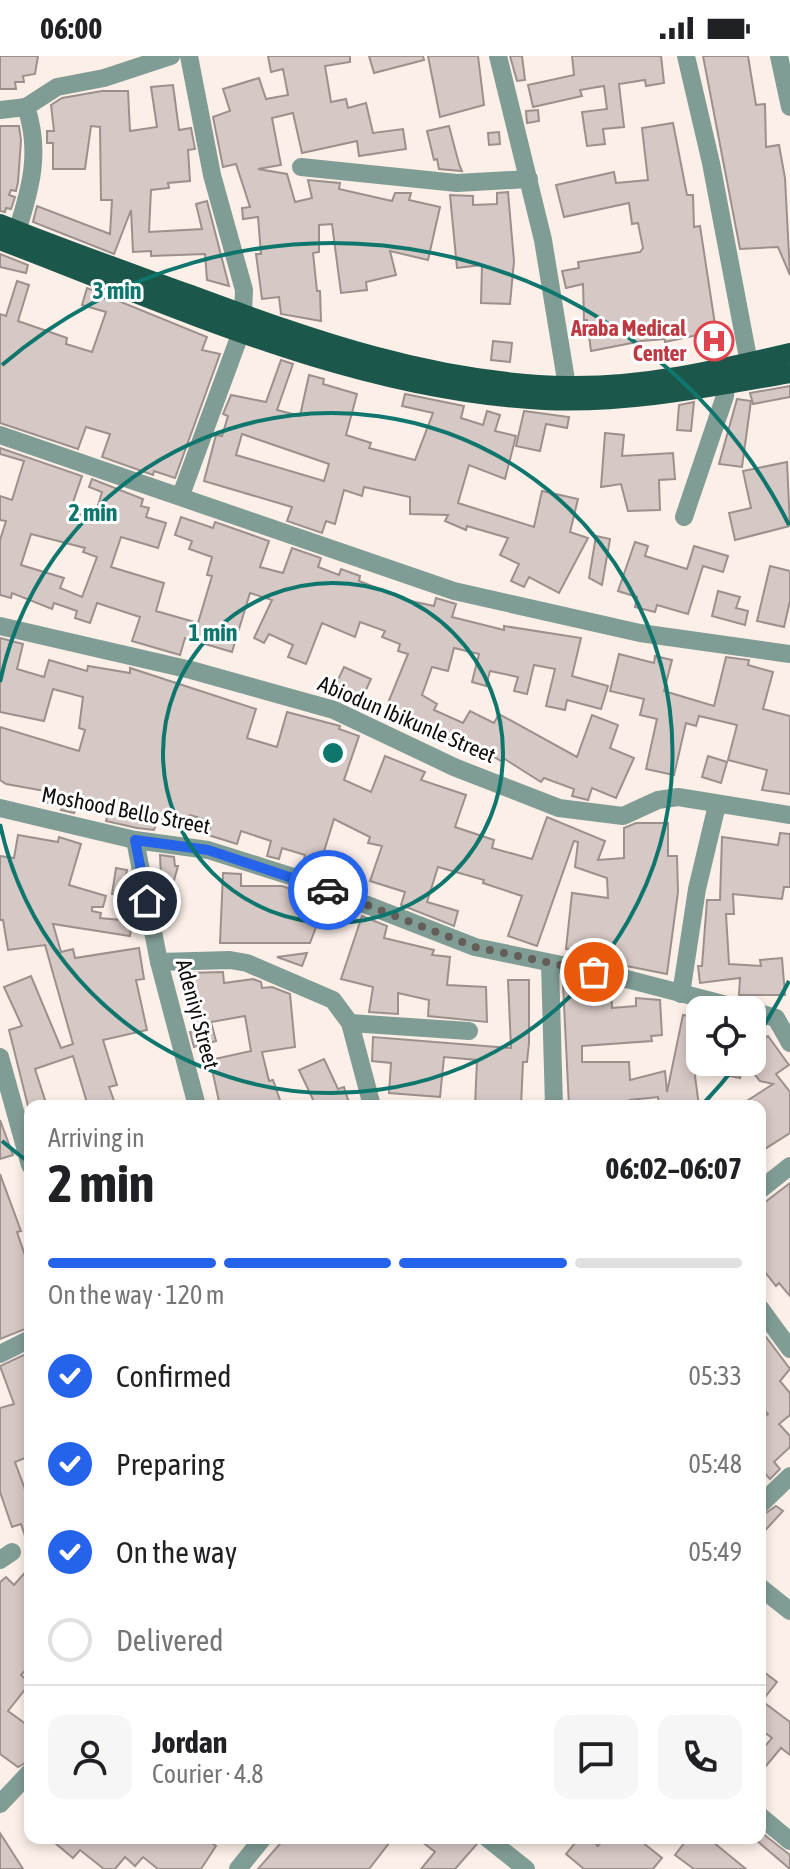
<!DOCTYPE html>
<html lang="en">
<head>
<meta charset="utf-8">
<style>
  :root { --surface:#fff; --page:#f6f6f6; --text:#202124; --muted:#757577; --line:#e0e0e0; --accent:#2563eb }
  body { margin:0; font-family:"Asap Condensed",sans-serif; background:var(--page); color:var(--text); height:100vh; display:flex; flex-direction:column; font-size:30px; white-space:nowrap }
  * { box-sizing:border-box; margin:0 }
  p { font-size:26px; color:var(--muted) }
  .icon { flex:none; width:44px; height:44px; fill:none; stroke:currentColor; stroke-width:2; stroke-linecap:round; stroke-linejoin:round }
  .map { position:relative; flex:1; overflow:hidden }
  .side { position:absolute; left:24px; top:1044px; width:742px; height:744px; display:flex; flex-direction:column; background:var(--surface); border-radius:16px; box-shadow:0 4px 12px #0003 }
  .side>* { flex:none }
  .tools { position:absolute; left:686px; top:940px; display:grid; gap:16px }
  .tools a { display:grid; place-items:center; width:80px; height:80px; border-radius:16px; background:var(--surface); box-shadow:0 4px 12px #0003; font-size:40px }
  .pin { position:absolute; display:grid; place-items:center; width:68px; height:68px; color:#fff; margin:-34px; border:4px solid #fff; border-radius:50%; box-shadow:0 2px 8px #0007 }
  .courier { position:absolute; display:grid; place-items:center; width:80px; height:80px; margin:-40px; border:6px solid #2563eb; border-radius:50%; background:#fff; color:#222; box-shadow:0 2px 10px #0007 }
  .overview em { font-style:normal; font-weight:700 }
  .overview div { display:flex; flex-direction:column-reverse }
  .overview { display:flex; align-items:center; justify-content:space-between; height:136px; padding:0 24px }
  h1 { font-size:52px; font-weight:700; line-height:60px }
  .bar { display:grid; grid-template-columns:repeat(4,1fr); gap:12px 8px; align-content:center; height:96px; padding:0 24px }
  .bar i { height:10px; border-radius:6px; background:var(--line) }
  .bar .on { background:var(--accent) }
  .bar p { grid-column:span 4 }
  .line { display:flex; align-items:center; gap:20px; padding:0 24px; border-top:2px solid var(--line) }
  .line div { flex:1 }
  .round { display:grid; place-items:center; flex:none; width:84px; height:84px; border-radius:16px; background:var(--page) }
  ol { padding:0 24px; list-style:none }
  li { display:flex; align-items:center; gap:24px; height:88px }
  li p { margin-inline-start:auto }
  li .icon { padding:8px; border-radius:50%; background:var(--accent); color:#fff; stroke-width:4 }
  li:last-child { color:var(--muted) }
  li i { width:44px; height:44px; border:4px solid var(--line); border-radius:50% }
  .status { display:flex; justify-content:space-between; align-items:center; height:56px; padding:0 40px; background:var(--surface); direction:ltr }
  .status svg { height:22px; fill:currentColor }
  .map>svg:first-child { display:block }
  .building { fill:#d6c8c4; stroke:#9c908c; stroke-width:2; fill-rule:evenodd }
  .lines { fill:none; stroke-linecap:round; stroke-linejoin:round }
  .minor { stroke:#809d95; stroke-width:18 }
  .major { stroke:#1b584b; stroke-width:20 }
  .done { stroke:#645d59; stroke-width:8; stroke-dasharray:0 14.4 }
  .route { stroke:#2563eb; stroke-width:10 }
  .ring { fill:none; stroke:#0f766e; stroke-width:4 }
  .labels { text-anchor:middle; stroke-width:6; stroke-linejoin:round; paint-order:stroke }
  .health-label { font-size:22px; font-weight:bold; fill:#be3a42; stroke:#fff; text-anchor:end }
  .street-label { font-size:22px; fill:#120e0c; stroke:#fff }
  .centre { fill:#0f766e; stroke:#fff; stroke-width:4 }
  .ring-label { font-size:24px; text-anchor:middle; font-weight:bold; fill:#0f766e; stroke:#fff; stroke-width:6; stroke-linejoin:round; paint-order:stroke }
</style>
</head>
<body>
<div class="status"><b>06:00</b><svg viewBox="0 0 49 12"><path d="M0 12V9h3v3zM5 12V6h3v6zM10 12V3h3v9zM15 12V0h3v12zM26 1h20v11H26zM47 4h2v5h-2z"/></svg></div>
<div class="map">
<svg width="790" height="1813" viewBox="0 0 790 1813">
  <rect width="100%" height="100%" fill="#fbefe8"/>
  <g class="building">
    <path d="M0 0H38L35 18 23 20 24 26H15L16 33H0Z"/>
    <path d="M268 0H350V6L325 10 331 46 346 43 348 52 366 47 373 77 403 73 406 93 359 100 357 85 302 97 293 57 272 62 281 109 258 113 287 118 295 146 312 142 308 124 340 127 339 133 392 145 395 137H411L409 144 440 151 428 204 390 195 396 219 366 226 367 234 341 237 332 168 319 169V196L313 197 317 235H320L321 265 281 258 279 241 262 243 256 198H261L258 161 243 163 242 152 250 151 236 108 223 111 213 61 230 55 223 33 259 22 266 43 288 39 283 13 271 16Z"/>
    <path d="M369 0H423L424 4 374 17Z"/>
    <path d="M428 0H478L484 49 440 61Z"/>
    <path d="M510 0H522L525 24 517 25Z"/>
    <path d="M572 0H661L664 27 646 30 645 24 619 28 624 71 603 73 605 88 587 90 582 56 607 53 604 30 580 34 582 40 533 51 528 29 574 19Z"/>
    <path d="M703 0H748L756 49 765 48 766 91 779 89 785 122 790 219 778 191 740 193Z"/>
    <path d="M173 29 179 74 191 72 195 93 188 94 190 125 168 127 169 132 151 134 149 176 202 173 196 148 207 145 229 230 207 224 205 198 151 200V195L133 196 131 154 114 198 33 166 37 150 110 178 112 144H101L100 71 91 70 85 113H53V87H47V75H54L51 49 62 42 102 35H128L130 75 157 71 151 31Z"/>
    <path d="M538 54 539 65 527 67 526 55Z"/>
    <path d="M673 67 687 139H693L694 171 700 170 716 275 665 286V283L642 285 591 295 587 264H584L583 228 566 232 562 215 579 212 578 206 640 196 643 192 638 167 632 168 629 147 564 161 556 129 614 116 616 127 648 124 642 72Z"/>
    <path d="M0 70H19L21 84 18 126 16 135 11 134 9 139 15 141 11 153 6 152 5 156 0 155Z"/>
    <path d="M449 70 459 108 462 115 439 113 437 103 434 104 427 75Z"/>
    <path d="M499 76 500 88 489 89 488 77Z"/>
    <path d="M508 136 514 205 510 248 481 247 482 209 457 212 450 139 473 140V149L497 148V137Z"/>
    <path d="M0 198 28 209 26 217 0 211Z"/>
    <path d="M17 225 29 229 18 265 67 282 66 288 92 296 106 256 82 249 87 232 207 281 202 294 220 298 175 422 154 415 153 419 102 401 110 378 86 371 78 393 0 367V258L6 260Z"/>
    <path d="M493 285 512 287 510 306 491 304Z"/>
    <path d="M281 304 293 308 277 354 300 360 309 319 324 323 323 328 357 338 346 379 371 387 369 392 415 404 433 357 402 350 405 338 464 350 461 362 483 369 487 355 500 359 495 375 516 380 505 423 469 409 458 447 534 471 542 435 578 443 570 476 588 482 559 537 529 521 524 531 511 525 519 508 500 499 508 482 467 470 466 474 445 465 448 459 410 458V441L364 431 362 440 344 434 335 468 326 465 322 477 287 465 292 451 204 425 216 379 222 380 228 360 223 358 231 339 266 346ZM242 378 329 408 324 425 236 399Z"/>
    <path d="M790 330V341L753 348 750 337Z"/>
    <path d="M737 343 751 345 742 411 719 408Z"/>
    <path d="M694 346 691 375 677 374 679 349Z"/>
    <path d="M524 355 569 361 567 372 546 368 540 395 516 390Z"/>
    <path d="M605 377 624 379 622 400 673 397 675 423 659 424 660 454 628 455 621 428 601 431Z"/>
    <path d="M0 392 82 420 70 455 94 463 102 436 89 431 92 423 143 443 141 450 149 452 146 461 166 467 158 492 121 481 111 511 164 527 156 555 198 567 212 520 207 519 212 501 189 493 192 485 175 479 181 461 213 472 215 466 269 485 260 511 283 517 292 492 321 502 318 511 339 519 341 513 360 520 359 525 411 545 434 550 436 542 456 548 452 561 504 574V570L581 582 572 620 608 630 601 653 567 644 565 654 546 650 555 613 534 609 527 638 514 635 518 621 490 615 486 630 472 626 479 598 454 592 448 615 432 611 422 639 437 648 434 654 463 667 470 655 494 667 499 658 577 701 592 659 618 669 610 692 634 702 616 742 592 732 588 744 572 740 574 733 544 722 541 726 503 702 501 705 478 692 476 696 386 652 408 598 398 595 400 588 382 581 385 575 360 566 355 581 322 567 306 608 288 601 293 589 269 578 264 587 254 582 272 544 250 537 232 596 185 582 180 599 132 585 140 561 97 547 90 567 75 562 77 555 54 547 52 553 12 537 11 542 0 539V484L6 465 0 464V440L12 444 24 405 0 398ZM31 478 85 492 83 496 97 501 82 541 60 532 64 522 21 509Z"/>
    <path d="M787 406 790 470 735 484 729 457 751 452 743 415Z"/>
    <path d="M596 480 610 483 602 529 589 522Z"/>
    <path d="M635 486 648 490 645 500 687 513 694 490 728 500 723 516 703 510 688 558 657 549 655 556 635 551 637 541 618 535Z"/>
    <path d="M770 510 790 515V545L784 571 757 565Z"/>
    <path d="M718 535 740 541 736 552 748 555 745 569 712 560Z"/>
    <path d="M0 582 23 588 17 613 44 621 49 604 87 615 88 610 130 617V612L256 653 247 682 277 691 287 656 340 670 339 673 359 680 344 724 371 736 385 700 425 716 421 724 466 739 455 771 494 784 492 792 532 803 547 761 605 785 598 804 624 802V772L636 767H668V800H677L678 836 667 918 596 904 597 897 566 893 572 837 608 842 607 822 575 811 578 786 574 785 537 890 508 880 522 840 483 827 484 824 438 811 427 846 458 855 454 870 401 849 405 836 370 825 382 790 368 787 370 781 334 763 318 815 302 810 305 799 282 792 279 803 267 800 271 785 241 775 237 788 208 779 212 766 190 759 187 772 158 762 154 774 137 772 106 765 109 755 78 746 74 757 61 754 62 751 42 745 45 735 6 728 0 724V671L79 695 85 674 79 672 83 641 53 633 44 665 0 656Z"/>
    <path d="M619 598 654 607 655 600 672 604 664 635 714 650 726 601 749 604 748 609 773 616 763 653 790 660V738L762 734 767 714 728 704 737 669 699 660 696 670 686 667 674 719 646 713 657 663 640 659 644 643 610 635Z"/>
    <path d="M344 611 371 623 360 647 333 634Z"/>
    <path d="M708 700 727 706 721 727 702 721Z"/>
    <path d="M780 777 790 778V831H784L782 843 733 838 734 858H726L729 908 761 910 760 904 782 902 785 939H739L740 922 700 927 698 910H702L707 844H720L722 781 778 789Z"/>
    <path d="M18 779 58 786 59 781 81 788 69 829 106 840 103 851H92V855L101 857 100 862 132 865 130 880 53 868 61 896 73 893 75 902 139 892 144 923 136 924 147 974 103 984 117 1029 109 1031 116 1050H88L73 1000 35 1013 47 1050H28L9 974 22 970 4 931 31 920 61 992 73 988 45 889 8 894 3 864H0V800L14 802Z"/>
    <path d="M160 799 174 801 175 810H178L167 849H160L155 822H161Z"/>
    <path d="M116 812 127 814 123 840 112 838Z"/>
    <path d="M223 817 241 818V830H282L294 834 293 847 321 858 310 887H220Z"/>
    <path d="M362 860 387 870 384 882 434 894 432 899 450 901 447 929 486 931 487 966 428 960 429 944 398 937V958L369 956 373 931 341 923Z"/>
    <path d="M307 897 302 910 277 901Z"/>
    <path d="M223 916 224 927 253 923 261 926 262 932 272 931 290 938 295 991 262 996 269 1025 273 1024 282 1050H220L210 1004 251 995 245 960 211 966 216 985 194 991 190 976 196 975 185 917Z"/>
    <path d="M508 924H529V987L527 1006H523L521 1050H475L477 1004 444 1001 440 1041 389 1037 391 1007 372 1005 373 981 511 992Z"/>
    <path d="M585 927 586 933 611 932 612 952 636 950V942L660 944 662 979 651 980 652 985 582 990V1006H629L630 1024 665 1015 667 1036 683 959 700 962V1004L695 1020 699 1050H659L658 1041 630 1044V1050H569L563 928Z"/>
    <path d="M768 980 789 1009 776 1018 790 1036V1077L760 1096V1050H739L773 1028 760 1025 744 1006H752V993Z"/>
    <path d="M324 1003 338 1033 344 1031 350 1050H316L299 1014Z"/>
    <path d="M722 1006H743L740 1022 720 1018Z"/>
    <path d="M0 1064 13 1099 0 1103Z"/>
    <path d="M0 1118 21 1175 17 1176 30 1214V1271L0 1283Z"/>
    <path d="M790 1127V1240L779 1227 776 1230 760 1210V1150Z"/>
    <path d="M760 1273 790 1313 780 1325 790 1337V1359L779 1368 790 1380V1391L774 1406 780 1413 770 1423 760 1412V1364L768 1358 760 1349Z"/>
    <path d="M30 1296V1400L15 1406 30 1447 28 1489 21 1468 12 1471 0 1436V1352L14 1348 0 1310Z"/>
    <path d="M776 1450 783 1455 760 1480V1461Z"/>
    <path d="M30 1511V1609L21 1619 30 1627 8 1655 30 1671V1694L26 1700 30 1704 18 1711 0 1698V1526L6 1521 14 1529Z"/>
    <path d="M760 1613 777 1626 762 1645 790 1666V1699L781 1692 760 1717V1696L772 1682 760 1673Z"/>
    <path d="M0 1777 23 1813H0Z"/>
    <path d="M762 1777 790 1799V1813L756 1784Z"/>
    <path d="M49 1782H204L216 1790 201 1813H158L143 1801 135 1810 125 1801 115 1813H104L80 1794 73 1802Z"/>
    <path d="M285 1782H393L369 1813H258Z"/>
    <path d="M417 1782H475L477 1788 455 1813H421L435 1796Z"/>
    <path d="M579 1782H589L598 1790 605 1782H637L662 1802 653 1813H584L566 1798Z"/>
    <path d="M688 1782H708L746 1813H694L675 1799Z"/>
  </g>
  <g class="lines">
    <g class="minor">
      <path d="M189 0 212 119 244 234 243 259"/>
      <path d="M498 0 543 184 567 330"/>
      <path d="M686 0 711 107 749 307"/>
      <path d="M779 0 790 51"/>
      <path d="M0 54 26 51"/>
      <path d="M301 111 457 127 529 123"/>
      <path d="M17 175C31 132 41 95 26 51L57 31 104 22 171 0"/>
      <path d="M0 379 454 535 640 577 790 598"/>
      <path d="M181 439 241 276"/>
      <path d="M684 461 725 340 726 328"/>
      <path d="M0 570 191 614 334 654 454 711 559 752 623 760 658 744 678 741 790 759"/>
      <path d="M0 752 135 784 208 794 303 824 475 891 615 920 746 954"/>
      <path d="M135 784 159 906 197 1050"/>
      <path d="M159 906 230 904 247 907 333 944 350 967 372 1050"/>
      <path d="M550 907 554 1050"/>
      <path d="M681 938 697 833 717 749"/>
      <path d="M752 955 776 962 790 987"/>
      <path d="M350 967 469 975"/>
      <path d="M0 1001 30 1109"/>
      <path d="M760 1134 790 1110"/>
      <path d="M760 1252 790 1293"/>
      <path d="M0 1298 30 1283"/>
      <path d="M760 1449 790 1420"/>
      <path d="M0 1504 12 1496"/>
      <path d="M760 1531 790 1555"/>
      <path d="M0 1748 30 1716"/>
      <path d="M760 1760 790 1785"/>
      <path d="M487 1782 526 1813"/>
      <path d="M238 1813 263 1782"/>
    </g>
    <g class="major">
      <path d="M0 168C62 193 125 215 188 238 312 284 435 328 569 330 643 331 718 314 790 297"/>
      <path d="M0 184C176 251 353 334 544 344 626 348 709 331 790 317"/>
    </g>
  </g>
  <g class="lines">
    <path class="done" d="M328 834 475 891 594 916"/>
    <path class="route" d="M147 845 135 784 208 794 328 834"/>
  </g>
  <g class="ring">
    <circle cx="333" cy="697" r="170"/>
    <path d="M0 626A340 340 0 1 1 0 768"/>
    <path d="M789 925A510 510 0 0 1 753 986M738 1007A510 510 0 0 1 703 1048M30 1107A510 510 0 0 1 2 1085M2 309A510 510 0 0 1 789 469"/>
  </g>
  <defs>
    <symbol id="hospital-ring" viewBox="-11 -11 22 22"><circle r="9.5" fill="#fff" stroke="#e0444e" stroke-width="1.5"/><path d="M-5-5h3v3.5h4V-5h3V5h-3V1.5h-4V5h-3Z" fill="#e0444e"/></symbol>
  </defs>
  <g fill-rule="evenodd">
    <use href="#hospital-ring" x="692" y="263" width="44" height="44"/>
  </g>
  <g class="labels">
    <g class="health-label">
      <text x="686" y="280">Araba Medical<tspan x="686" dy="25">Center</tspan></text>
    </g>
    <g class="street-label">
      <text transform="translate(407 663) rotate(23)" y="8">Abiodun Ibikunle Street</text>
      <text transform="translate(126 754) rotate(11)" y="8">Moshood Bello Street</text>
      <text transform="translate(198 958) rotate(75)" y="8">Adeniyi Street</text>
    </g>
  </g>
  <circle cx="333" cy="697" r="12" class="centre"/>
  <g class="ring-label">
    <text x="117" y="243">3 min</text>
    <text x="93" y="465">2 min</text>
    <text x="213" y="585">1 min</text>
  </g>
</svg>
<div class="tools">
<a><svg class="icon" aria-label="locate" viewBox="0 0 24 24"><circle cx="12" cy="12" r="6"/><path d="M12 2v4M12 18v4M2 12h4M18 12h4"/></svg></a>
</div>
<div class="pin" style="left:594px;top:916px;background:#ea580c"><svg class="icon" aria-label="bag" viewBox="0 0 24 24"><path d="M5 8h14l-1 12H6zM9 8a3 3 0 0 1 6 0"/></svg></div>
<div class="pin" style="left:147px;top:845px;background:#1f2937"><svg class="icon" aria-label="home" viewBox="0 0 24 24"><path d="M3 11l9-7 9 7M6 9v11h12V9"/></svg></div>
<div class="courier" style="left:328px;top:834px"><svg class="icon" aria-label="car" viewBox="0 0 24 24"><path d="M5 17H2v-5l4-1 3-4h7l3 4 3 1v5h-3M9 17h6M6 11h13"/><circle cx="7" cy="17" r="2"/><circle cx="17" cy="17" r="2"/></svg></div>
<section class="side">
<div class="overview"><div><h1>2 min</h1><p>Arriving in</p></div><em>06:02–06:07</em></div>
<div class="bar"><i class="on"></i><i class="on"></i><i class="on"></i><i></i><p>On the way · 120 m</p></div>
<ol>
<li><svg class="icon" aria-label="check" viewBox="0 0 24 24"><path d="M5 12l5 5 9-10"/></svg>Confirmed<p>05:33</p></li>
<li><svg class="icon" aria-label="check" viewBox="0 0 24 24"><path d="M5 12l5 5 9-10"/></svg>Preparing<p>05:48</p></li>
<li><svg class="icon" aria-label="check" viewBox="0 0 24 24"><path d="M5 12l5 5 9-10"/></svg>On the way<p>05:49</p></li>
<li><i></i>Delivered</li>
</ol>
<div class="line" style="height:144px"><a class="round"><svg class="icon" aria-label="person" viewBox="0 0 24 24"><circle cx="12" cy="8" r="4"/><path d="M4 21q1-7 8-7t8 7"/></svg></a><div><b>Jordan</b><p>Courier · 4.8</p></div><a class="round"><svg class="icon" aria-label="chat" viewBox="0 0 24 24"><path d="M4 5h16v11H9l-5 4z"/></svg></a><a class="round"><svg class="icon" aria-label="phone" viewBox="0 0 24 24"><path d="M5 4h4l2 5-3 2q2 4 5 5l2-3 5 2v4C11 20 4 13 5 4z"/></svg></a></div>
</section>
</div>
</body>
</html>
